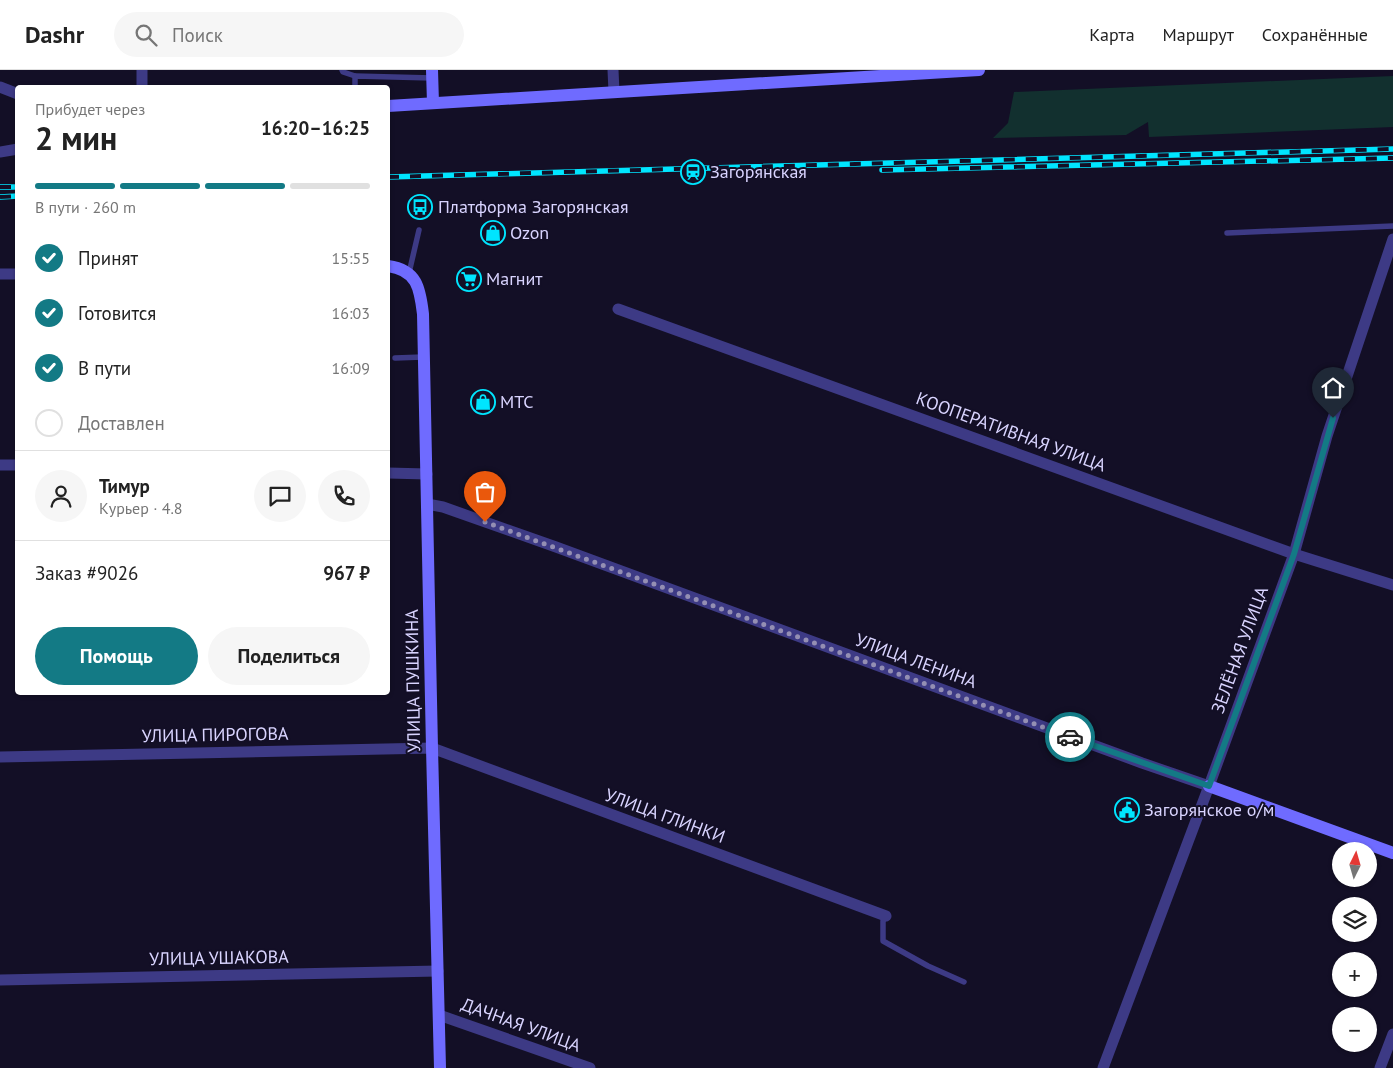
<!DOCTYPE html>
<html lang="ru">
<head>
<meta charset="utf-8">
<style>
  :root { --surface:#fff; --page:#f6f6f6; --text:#222; --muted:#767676; --line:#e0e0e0; --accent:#137a85 }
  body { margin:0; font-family:"PT Sans",sans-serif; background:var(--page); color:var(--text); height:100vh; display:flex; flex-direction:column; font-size:19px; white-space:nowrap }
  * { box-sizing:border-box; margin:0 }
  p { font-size:16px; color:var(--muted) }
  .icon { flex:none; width:28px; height:28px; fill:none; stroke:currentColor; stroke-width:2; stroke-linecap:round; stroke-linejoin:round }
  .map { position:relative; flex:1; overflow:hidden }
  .panel { position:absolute; left:15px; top:15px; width:375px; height:610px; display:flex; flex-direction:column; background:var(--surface); border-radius:5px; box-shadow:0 1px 4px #0004 }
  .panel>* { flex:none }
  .needle { width:32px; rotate:5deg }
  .buttons { position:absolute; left:1332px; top:772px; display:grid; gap:10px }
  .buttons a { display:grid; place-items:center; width:45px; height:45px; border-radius:50%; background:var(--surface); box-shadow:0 1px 4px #0004; font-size:25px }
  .pin { position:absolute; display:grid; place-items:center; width:42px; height:42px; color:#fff; margin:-51px -21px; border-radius:50% 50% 50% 0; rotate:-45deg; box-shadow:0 0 5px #0007 }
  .pin .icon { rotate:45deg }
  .courier { position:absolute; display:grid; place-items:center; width:50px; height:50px; margin:-25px; border:4px solid #137a85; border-radius:50%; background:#fff; color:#222; box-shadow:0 1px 6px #0007 }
  .head em { font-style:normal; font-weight:700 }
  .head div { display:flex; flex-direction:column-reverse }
  .head { display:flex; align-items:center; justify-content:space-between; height:85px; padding:0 20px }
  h1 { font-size:32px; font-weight:700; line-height:38px }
  .bar { display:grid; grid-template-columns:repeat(4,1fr); gap:8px 5px; align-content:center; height:60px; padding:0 20px }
  .bar i { height:6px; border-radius:4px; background:var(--line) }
  .bar .active { background:var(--accent) }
  .bar p { grid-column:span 4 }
  .line { display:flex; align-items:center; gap:12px; padding:0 20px; border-top:1px solid var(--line) }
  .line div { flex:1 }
  .round { display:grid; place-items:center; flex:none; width:52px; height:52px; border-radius:26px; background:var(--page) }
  ol { padding:0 20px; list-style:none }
  li { display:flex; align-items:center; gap:15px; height:55px }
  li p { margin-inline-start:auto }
  li .icon { padding:5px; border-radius:50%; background:var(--accent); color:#fff; stroke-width:4 }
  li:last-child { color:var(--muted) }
  li i { width:28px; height:28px; border:2px solid var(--line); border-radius:50% }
  .button { display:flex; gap:10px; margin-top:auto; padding:10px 20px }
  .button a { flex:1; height:58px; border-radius:30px; background:var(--accent); color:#fff; font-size:20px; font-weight:700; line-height:58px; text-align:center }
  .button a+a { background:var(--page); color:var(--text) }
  header { display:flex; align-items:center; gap:30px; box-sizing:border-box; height:70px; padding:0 25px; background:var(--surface); border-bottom:1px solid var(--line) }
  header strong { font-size:24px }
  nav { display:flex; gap:28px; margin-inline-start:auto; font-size:18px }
  .search { width:350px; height:45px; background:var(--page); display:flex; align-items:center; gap:12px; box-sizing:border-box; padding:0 18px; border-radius:28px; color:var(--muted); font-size:19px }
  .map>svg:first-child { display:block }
  .green { fill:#12302f }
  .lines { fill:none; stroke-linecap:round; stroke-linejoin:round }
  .lane { stroke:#3d3a85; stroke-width:5.5 }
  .street { stroke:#3d3a85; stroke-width:11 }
  .secondary { stroke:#6f6bff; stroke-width:12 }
  .rail-casing { stroke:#00e5ff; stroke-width:5.5 }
  .rail { stroke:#130f26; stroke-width:4; stroke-dasharray:11; stroke-linecap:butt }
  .done { stroke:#948fb3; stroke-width:5; stroke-dasharray:0 9 }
  .route { stroke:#137a85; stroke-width:6 }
  .labels { text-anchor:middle; stroke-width:4; stroke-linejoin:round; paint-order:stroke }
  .poi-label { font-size:18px; fill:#d9d4ff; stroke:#130f26; text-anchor:start }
  .street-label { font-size:18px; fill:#d9d4ff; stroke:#130f26 }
</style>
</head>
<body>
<header>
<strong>Dashr</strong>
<div class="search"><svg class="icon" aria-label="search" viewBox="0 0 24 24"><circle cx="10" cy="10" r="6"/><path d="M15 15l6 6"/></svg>Поиск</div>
<nav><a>Карта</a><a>Маршрут</a><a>Сохранённые</a></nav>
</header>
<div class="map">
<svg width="1393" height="998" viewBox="0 0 1393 998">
  <rect width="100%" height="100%" fill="#130f26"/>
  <path class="green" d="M1393 6V57L1149 67 1148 52 1126 65 993 68 1008 53 1014 22Z"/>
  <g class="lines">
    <g class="lane">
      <path d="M342 0 343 2 355 6"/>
      <path d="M355 18V6L432 8"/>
      <path d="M1227 163 1393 156"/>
      <path d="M409 203 419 160"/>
      <path d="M395 288 423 287"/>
      <path d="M886 846 883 851V871L928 896 964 912"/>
    </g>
    <g class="street">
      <path d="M142 0V18"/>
      <path d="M613 0 614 22"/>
      <path d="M0 17 18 24"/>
      <path d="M0 82 18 79"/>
      <path d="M0 204H18"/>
      <path d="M618 239 1294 484 1393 515"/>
      <path d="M0 395H18"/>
      <path d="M388 403 427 404"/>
      <path d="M427 434 443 437 556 477 1142 693 1209 716"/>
      <path d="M0 687 432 678 886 846"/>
      <path d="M0 910 438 901"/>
      <path d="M439 945 590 998"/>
      <path d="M1103 998 1209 716 1294 484 1327 366 1393 169"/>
      <path d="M1380 998 1393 964"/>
    </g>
    <g class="secondary">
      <path d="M432 0 433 33"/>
      <path d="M388 36 979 0"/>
      <path d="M388 196C417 200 420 218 423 244L432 678 440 998"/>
      <path d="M1209 716 1393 783"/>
    </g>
    <defs>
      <g id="rail">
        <path d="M882 100 1393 88"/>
        <path d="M388 107 1393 79"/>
        <path d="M0 117H18"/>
        <path d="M0 127 18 126"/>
      </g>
    </defs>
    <use href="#rail" class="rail-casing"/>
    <use href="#rail" class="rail"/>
  </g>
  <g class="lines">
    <path class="done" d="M485 452 1070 667"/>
    <path class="route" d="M1070 667 1209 716 1294 484 1333 348"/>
  </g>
  <defs>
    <symbol id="station-ring" viewBox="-11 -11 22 22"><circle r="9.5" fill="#130f26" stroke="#00e5ff" stroke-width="1.5"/><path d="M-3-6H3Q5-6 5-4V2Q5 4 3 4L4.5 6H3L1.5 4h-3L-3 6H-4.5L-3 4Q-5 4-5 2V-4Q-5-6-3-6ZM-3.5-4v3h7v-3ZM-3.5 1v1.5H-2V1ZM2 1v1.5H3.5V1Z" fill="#00e5ff"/></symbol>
    <symbol id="bus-ring" viewBox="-11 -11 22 22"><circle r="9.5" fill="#130f26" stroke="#00e5ff" stroke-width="1.5"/><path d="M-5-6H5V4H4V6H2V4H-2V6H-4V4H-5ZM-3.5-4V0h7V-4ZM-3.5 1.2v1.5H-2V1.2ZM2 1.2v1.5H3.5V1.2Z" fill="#00e5ff"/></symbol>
    <symbol id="shop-ring" viewBox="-11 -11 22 22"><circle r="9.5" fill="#130f26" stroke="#00e5ff" stroke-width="1.5"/><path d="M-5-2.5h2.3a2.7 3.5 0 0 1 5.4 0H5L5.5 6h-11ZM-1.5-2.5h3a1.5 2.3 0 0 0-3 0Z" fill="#00e5ff"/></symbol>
    <symbol id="supermarket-ring" viewBox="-11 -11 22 22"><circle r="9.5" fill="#130f26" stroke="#00e5ff" stroke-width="1.5"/><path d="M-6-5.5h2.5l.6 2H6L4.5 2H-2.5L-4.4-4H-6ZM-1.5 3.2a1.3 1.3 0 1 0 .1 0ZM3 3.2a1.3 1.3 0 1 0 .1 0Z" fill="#00e5ff"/></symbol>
    <symbol id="civic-ring" viewBox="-11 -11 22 22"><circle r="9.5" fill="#130f26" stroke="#00e5ff" stroke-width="1.5"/><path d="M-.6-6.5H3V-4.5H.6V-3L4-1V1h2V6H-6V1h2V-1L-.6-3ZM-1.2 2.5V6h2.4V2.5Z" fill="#00e5ff"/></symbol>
  </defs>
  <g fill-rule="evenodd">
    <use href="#station-ring" x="679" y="88" width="28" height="28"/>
    <use href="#bus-ring" x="406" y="123" width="28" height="28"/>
    <use href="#shop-ring" x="479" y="149" width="28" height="28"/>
    <use href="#supermarket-ring" x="455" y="195" width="28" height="28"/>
    <use href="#shop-ring" x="469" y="318" width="28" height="28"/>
    <use href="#civic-ring" x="1113" y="726" width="28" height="28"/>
  </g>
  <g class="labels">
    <g class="poi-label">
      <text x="710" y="108">Загорянская</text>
      <text x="438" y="143">Платформа Загорянская</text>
      <text x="510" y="169">Ozon</text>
      <text x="486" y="215">Магнит</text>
      <text x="500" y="338">МТС</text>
      <text x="1144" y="746">Загорянское о/м</text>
    </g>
    <g class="street-label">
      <text transform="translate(1011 362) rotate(20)" y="6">КООПЕРАТИВНАЯ УЛИЦА</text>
      <text transform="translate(1240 580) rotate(-70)" y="6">ЗЕЛЁНАЯ УЛИЦА</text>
      <text transform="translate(916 591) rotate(20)" y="6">УЛИЦА ЛЕНИНА</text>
      <text transform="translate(413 611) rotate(-91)" y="6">УЛИЦА ПУШКИНА</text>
      <text transform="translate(215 665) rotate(-1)" y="6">УЛИЦА ПИРОГОВА</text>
      <text transform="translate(665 746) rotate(20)" y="6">УЛИЦА ГЛИНКИ</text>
      <text transform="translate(219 888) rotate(-1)" y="6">УЛИЦА УШАКОВА</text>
      <text transform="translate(521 955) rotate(20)" y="6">ДАЧНАЯ УЛИЦА</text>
    </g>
  </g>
</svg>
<div class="buttons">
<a><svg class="needle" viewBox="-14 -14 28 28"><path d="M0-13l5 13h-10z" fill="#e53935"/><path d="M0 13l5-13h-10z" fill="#767676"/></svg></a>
<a><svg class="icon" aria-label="layers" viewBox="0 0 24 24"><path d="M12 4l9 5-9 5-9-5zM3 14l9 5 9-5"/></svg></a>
<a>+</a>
<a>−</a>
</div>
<div class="pin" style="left:485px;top:452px;background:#ea580c"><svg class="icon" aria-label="bag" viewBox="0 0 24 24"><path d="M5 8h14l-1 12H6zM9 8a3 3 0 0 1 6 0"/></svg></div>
<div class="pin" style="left:1333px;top:348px;background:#1f2937"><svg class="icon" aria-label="home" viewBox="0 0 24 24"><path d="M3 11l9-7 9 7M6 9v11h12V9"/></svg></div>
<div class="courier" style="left:1070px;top:667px"><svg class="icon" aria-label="car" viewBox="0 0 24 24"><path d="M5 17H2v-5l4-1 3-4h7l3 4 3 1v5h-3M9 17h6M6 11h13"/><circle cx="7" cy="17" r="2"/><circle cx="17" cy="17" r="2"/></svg></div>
<section class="panel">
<div class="head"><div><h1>2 мин</h1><p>Прибудет через</p></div><em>16:20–16:25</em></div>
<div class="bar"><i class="active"></i><i class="active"></i><i class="active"></i><i></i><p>В пути · 260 m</p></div>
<ol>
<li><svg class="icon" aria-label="check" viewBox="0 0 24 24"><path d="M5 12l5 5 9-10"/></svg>Принят<p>15:55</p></li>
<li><svg class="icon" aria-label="check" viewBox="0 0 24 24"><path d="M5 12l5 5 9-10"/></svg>Готовится<p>16:03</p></li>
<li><svg class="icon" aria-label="check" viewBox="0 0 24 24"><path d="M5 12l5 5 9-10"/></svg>В пути<p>16:09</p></li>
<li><i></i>Доставлен</li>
</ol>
<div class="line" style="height:90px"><a class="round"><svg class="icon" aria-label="person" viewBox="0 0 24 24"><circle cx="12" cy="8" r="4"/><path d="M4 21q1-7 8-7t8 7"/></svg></a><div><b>Тимур</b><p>Курьер · 4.8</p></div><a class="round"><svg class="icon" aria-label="chat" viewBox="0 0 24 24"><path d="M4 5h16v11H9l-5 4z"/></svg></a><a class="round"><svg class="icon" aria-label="phone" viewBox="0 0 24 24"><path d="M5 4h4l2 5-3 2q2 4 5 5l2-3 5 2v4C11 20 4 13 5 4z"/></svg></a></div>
<div class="line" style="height:65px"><div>Заказ #9026</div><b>967 ₽</b></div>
<div class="button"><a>Помощь</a><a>Поделиться</a></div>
</section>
</div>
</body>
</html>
